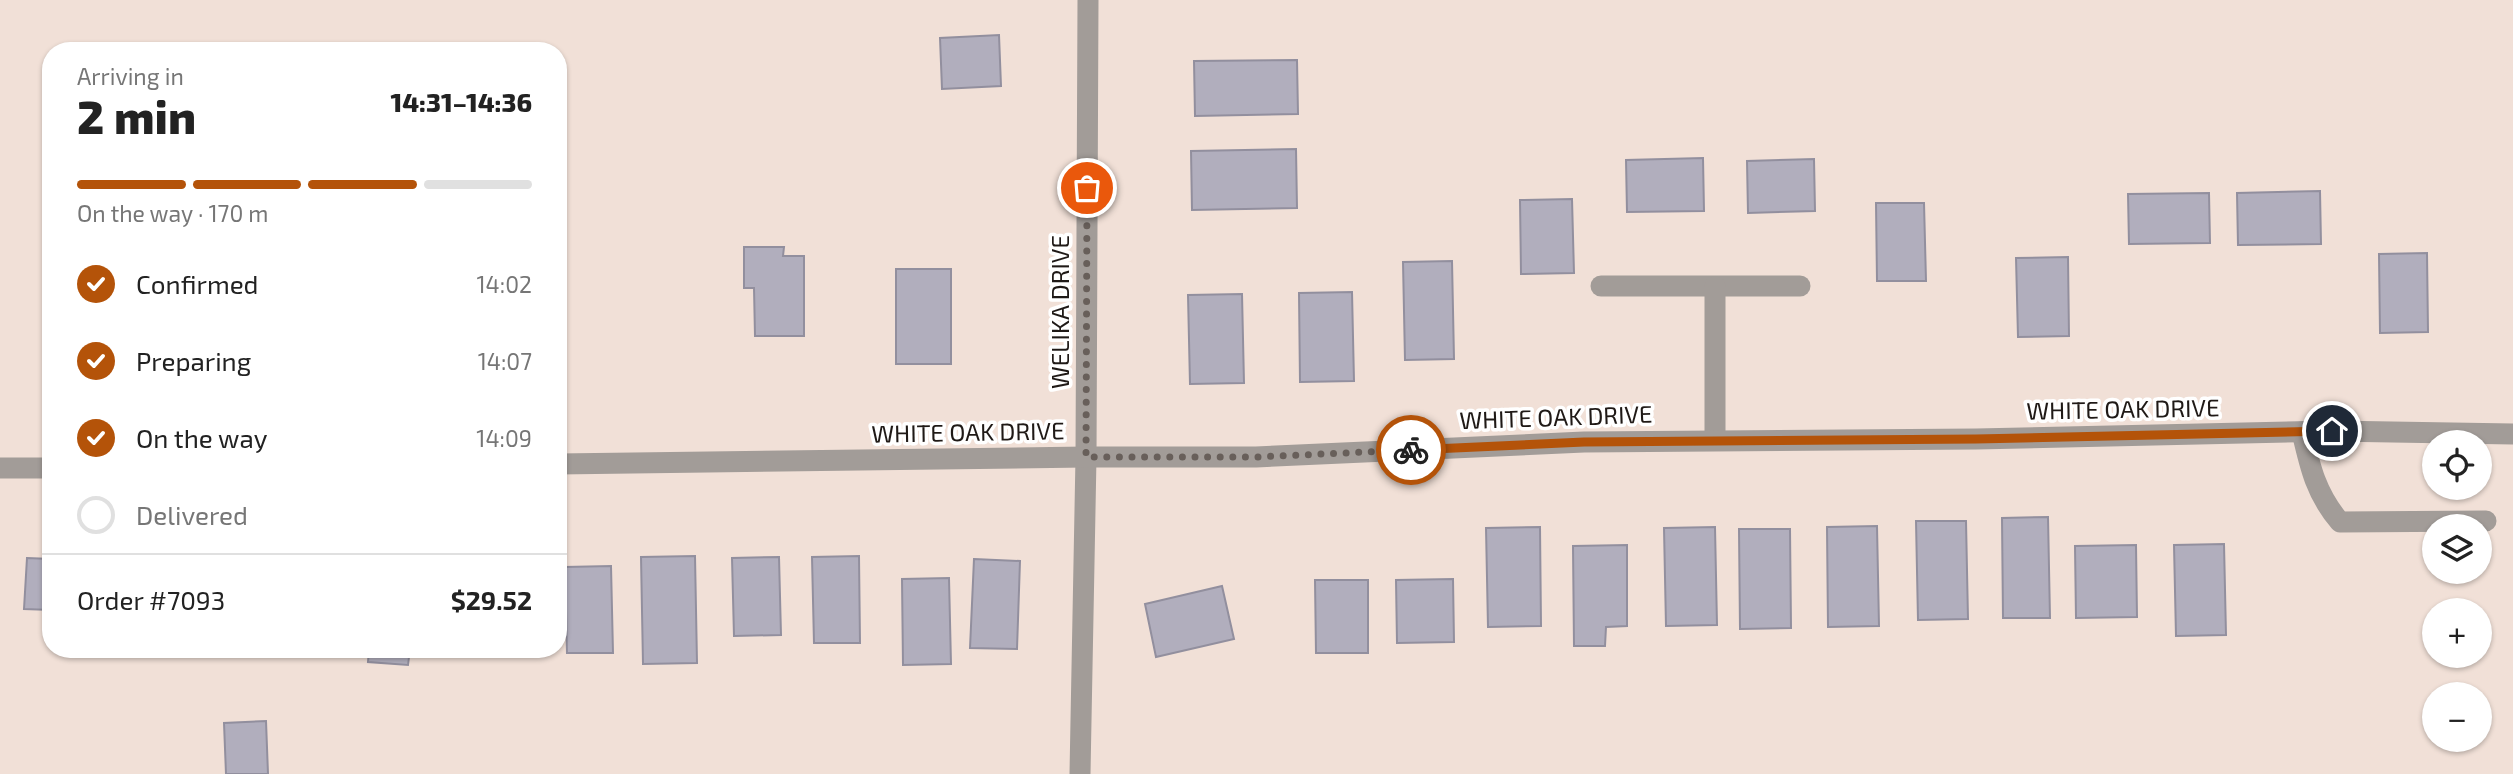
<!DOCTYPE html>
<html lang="en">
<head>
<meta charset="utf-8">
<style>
  :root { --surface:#fff; --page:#f2f2f2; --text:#222; --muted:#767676; --line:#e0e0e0; --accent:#b45309 }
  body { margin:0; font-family:"Exo 2",sans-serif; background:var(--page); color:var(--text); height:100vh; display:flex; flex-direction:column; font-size:26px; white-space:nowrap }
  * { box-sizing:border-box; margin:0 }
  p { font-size:23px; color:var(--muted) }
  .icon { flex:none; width:38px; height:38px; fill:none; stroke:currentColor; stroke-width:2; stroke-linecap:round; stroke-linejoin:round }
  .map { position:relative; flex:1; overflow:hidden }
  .drawer { position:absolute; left:42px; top:42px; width:525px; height:616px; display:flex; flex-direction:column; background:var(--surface); border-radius:28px; box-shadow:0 2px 5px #0004 }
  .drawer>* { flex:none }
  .controls { position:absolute; left:2422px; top:430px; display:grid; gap:14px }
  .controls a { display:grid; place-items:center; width:70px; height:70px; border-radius:50%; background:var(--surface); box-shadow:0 2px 5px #0004; font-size:35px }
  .pin { position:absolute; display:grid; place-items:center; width:60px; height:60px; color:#fff; margin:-30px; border:4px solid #fff; border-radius:50%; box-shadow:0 2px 7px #0007 }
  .courier { position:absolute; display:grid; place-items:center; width:70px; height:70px; margin:-35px; border:5px solid #b45309; border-radius:50%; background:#fff; color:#222; box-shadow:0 2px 9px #0007 }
  .head em { font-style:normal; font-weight:800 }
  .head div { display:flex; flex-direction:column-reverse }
  .head { display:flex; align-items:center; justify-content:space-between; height:119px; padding:0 35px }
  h1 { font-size:46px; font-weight:800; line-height:52px }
  .bar { display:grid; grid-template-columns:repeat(4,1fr); gap:10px 7px; align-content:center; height:84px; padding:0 35px }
  .bar i { height:9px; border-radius:5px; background:var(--line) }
  .bar .active { background:var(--accent) }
  .bar p { grid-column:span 4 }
  .line { display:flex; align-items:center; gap:18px; padding:0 35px; border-top:2px solid var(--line) }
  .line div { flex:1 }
  ol { padding:0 35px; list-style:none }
  li { display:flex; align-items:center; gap:21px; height:77px }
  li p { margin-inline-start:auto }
  li .icon { padding:7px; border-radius:50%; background:var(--accent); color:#fff; stroke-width:4 }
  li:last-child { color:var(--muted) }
  li i { width:38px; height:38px; border:4px solid var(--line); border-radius:50% }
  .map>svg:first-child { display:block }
  .building { fill:#b1aebd; stroke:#928f9e; stroke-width:2 }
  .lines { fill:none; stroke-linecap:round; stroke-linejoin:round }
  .lane { stroke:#a29c98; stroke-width:21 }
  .street { stroke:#a29c98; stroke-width:21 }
  .done { stroke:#685f5a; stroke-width:7; stroke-dasharray:0 12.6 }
  .route { stroke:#b45309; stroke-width:9 }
  .labels { text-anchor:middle; stroke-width:7; stroke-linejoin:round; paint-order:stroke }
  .street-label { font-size:24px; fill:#1f1916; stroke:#fff }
</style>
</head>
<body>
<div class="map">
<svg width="2513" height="774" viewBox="0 0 2513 774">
  <rect width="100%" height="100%" fill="#f1e0d7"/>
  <g class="building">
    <path d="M999 35 1001 86 942 89 940 38Z"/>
    <path d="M1297 60 1298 114 1195 116 1194 61Z"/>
    <path d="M1296 149 1297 208 1192 210 1191 151Z"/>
    <path d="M1703 158 1704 211 1627 212 1626 160Z"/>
    <path d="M1814 159 1815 211 1748 213 1747 161Z"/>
    <path d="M2320 191 2321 244 2238 245 2237 193Z"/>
    <path d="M2209 193 2210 243 2129 244 2128 194Z"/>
    <path d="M1572 199 1574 273 1521 274 1520 200Z"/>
    <path d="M1876 203H1924L1926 281H1877Z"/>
    <path d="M744 247H784L783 256H804V336H755L754 288H744Z"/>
    <path d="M2427 253 2428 332 2380 333 2379 254Z"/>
    <path d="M2068 257 2069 336 2018 337 2016 258Z"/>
    <path d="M1452 261 1454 359 1405 360 1403 262Z"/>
    <rect x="896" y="269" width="55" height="95"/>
    <path d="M1352 292 1354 381 1300 382 1299 293Z"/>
    <path d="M1242 294 1244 383 1190 384 1188 295Z"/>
    <path d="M2048 517 2050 618H2003L2002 518Z"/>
    <path d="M1916 521H1966L1968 619 1918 620Z"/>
    <path d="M1877 526 1879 626 1828 627 1827 527Z"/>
    <path d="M1540 527 1541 626 1488 627 1486 528Z"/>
    <path d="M1715 527 1717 625 1666 626 1664 528Z"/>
    <path d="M1739 529H1790L1791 628 1740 629Z"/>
    <path d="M2224 544 2226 635 2176 636 2174 545Z"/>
    <path d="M1627 545V626L1606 627 1605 646H1574L1573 546Z"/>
    <path d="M2136 545 2137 617 2076 618 2075 546Z"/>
    <path d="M695 556 697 663 643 664 641 557Z"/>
    <path d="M859 556 860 643H814L812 557Z"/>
    <path d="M779 557 781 635 734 636 732 558Z"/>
    <path d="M27 558 51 559V610L24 609Z"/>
    <path d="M974 559 1020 561 1017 649 970 648Z"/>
    <path d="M611 566 613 653H567L565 567Z"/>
    <path d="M949 578 951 664 903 665 902 579Z"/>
    <path d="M1453 579 1454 642 1397 643 1396 580Z"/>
    <path d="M1315 580H1368V653H1316Z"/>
    <path d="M1222 586 1234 639 1156 657 1145 604Z"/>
    <path d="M127 649H183V657L127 656Z"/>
    <path d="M238 649H281V655L238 654Z"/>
    <path d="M369 649H410L408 665 368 662Z"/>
    <path d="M479 649H523V653Z"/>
    <path d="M266 721 268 774H226L224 723Z"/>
  </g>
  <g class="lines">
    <g class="lane">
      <path d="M1601 286H1800"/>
      <path d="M1715 287V440"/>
      <path d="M2302 432C2310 467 2316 494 2340 522L2486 521"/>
      <path d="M1080 774 1086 457"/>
    </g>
    <g class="street">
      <path d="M1086 457 1088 0"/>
      <path d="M558 464 1086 457H1256L1584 442 1976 439 2332 431 2513 434"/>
      <path d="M0 468H51"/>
    </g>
  </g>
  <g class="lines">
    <path class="done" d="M1087 188 1086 457H1256L1411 450"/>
    <path class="route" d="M1411 450 1584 442 1976 439 2332 431"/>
  </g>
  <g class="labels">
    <g class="street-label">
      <text transform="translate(1061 312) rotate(-90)" y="8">WELIKA DRIVE</text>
      <text transform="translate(2123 410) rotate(-1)" y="8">WHITE OAK DRIVE</text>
      <text transform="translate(1556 418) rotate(-2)" y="8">WHITE OAK DRIVE</text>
      <text transform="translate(968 433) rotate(-1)" y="8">WHITE OAK DRIVE</text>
    </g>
  </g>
</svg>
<div class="controls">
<a><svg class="icon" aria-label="locate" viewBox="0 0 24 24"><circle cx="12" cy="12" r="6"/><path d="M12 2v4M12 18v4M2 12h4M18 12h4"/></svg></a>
<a><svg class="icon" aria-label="layers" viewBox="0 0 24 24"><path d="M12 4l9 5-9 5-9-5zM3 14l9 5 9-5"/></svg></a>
<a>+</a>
<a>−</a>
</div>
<div class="pin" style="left:1087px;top:188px;background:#ea580c"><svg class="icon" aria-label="bag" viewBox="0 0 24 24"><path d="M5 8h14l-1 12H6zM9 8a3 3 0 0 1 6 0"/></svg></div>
<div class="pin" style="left:2332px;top:431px;background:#1f2937"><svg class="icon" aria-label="home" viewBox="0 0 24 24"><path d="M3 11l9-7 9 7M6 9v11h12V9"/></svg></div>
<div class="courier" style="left:1411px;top:450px"><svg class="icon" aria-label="bike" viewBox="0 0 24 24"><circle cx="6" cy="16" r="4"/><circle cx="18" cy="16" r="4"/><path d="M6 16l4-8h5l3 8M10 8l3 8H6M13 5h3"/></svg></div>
<section class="drawer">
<div class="head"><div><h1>2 min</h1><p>Arriving in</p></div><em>14:31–14:36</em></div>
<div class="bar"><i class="active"></i><i class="active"></i><i class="active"></i><i></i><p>On the way · 170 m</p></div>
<ol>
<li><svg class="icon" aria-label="check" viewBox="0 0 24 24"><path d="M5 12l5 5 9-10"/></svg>Confirmed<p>14:02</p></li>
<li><svg class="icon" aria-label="check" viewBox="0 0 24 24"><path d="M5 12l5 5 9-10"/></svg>Preparing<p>14:07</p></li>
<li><svg class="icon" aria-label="check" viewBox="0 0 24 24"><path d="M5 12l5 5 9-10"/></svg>On the way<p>14:09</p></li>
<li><i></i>Delivered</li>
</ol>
<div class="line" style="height:91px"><div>Order #7093</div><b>$29.52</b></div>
</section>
</div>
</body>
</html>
